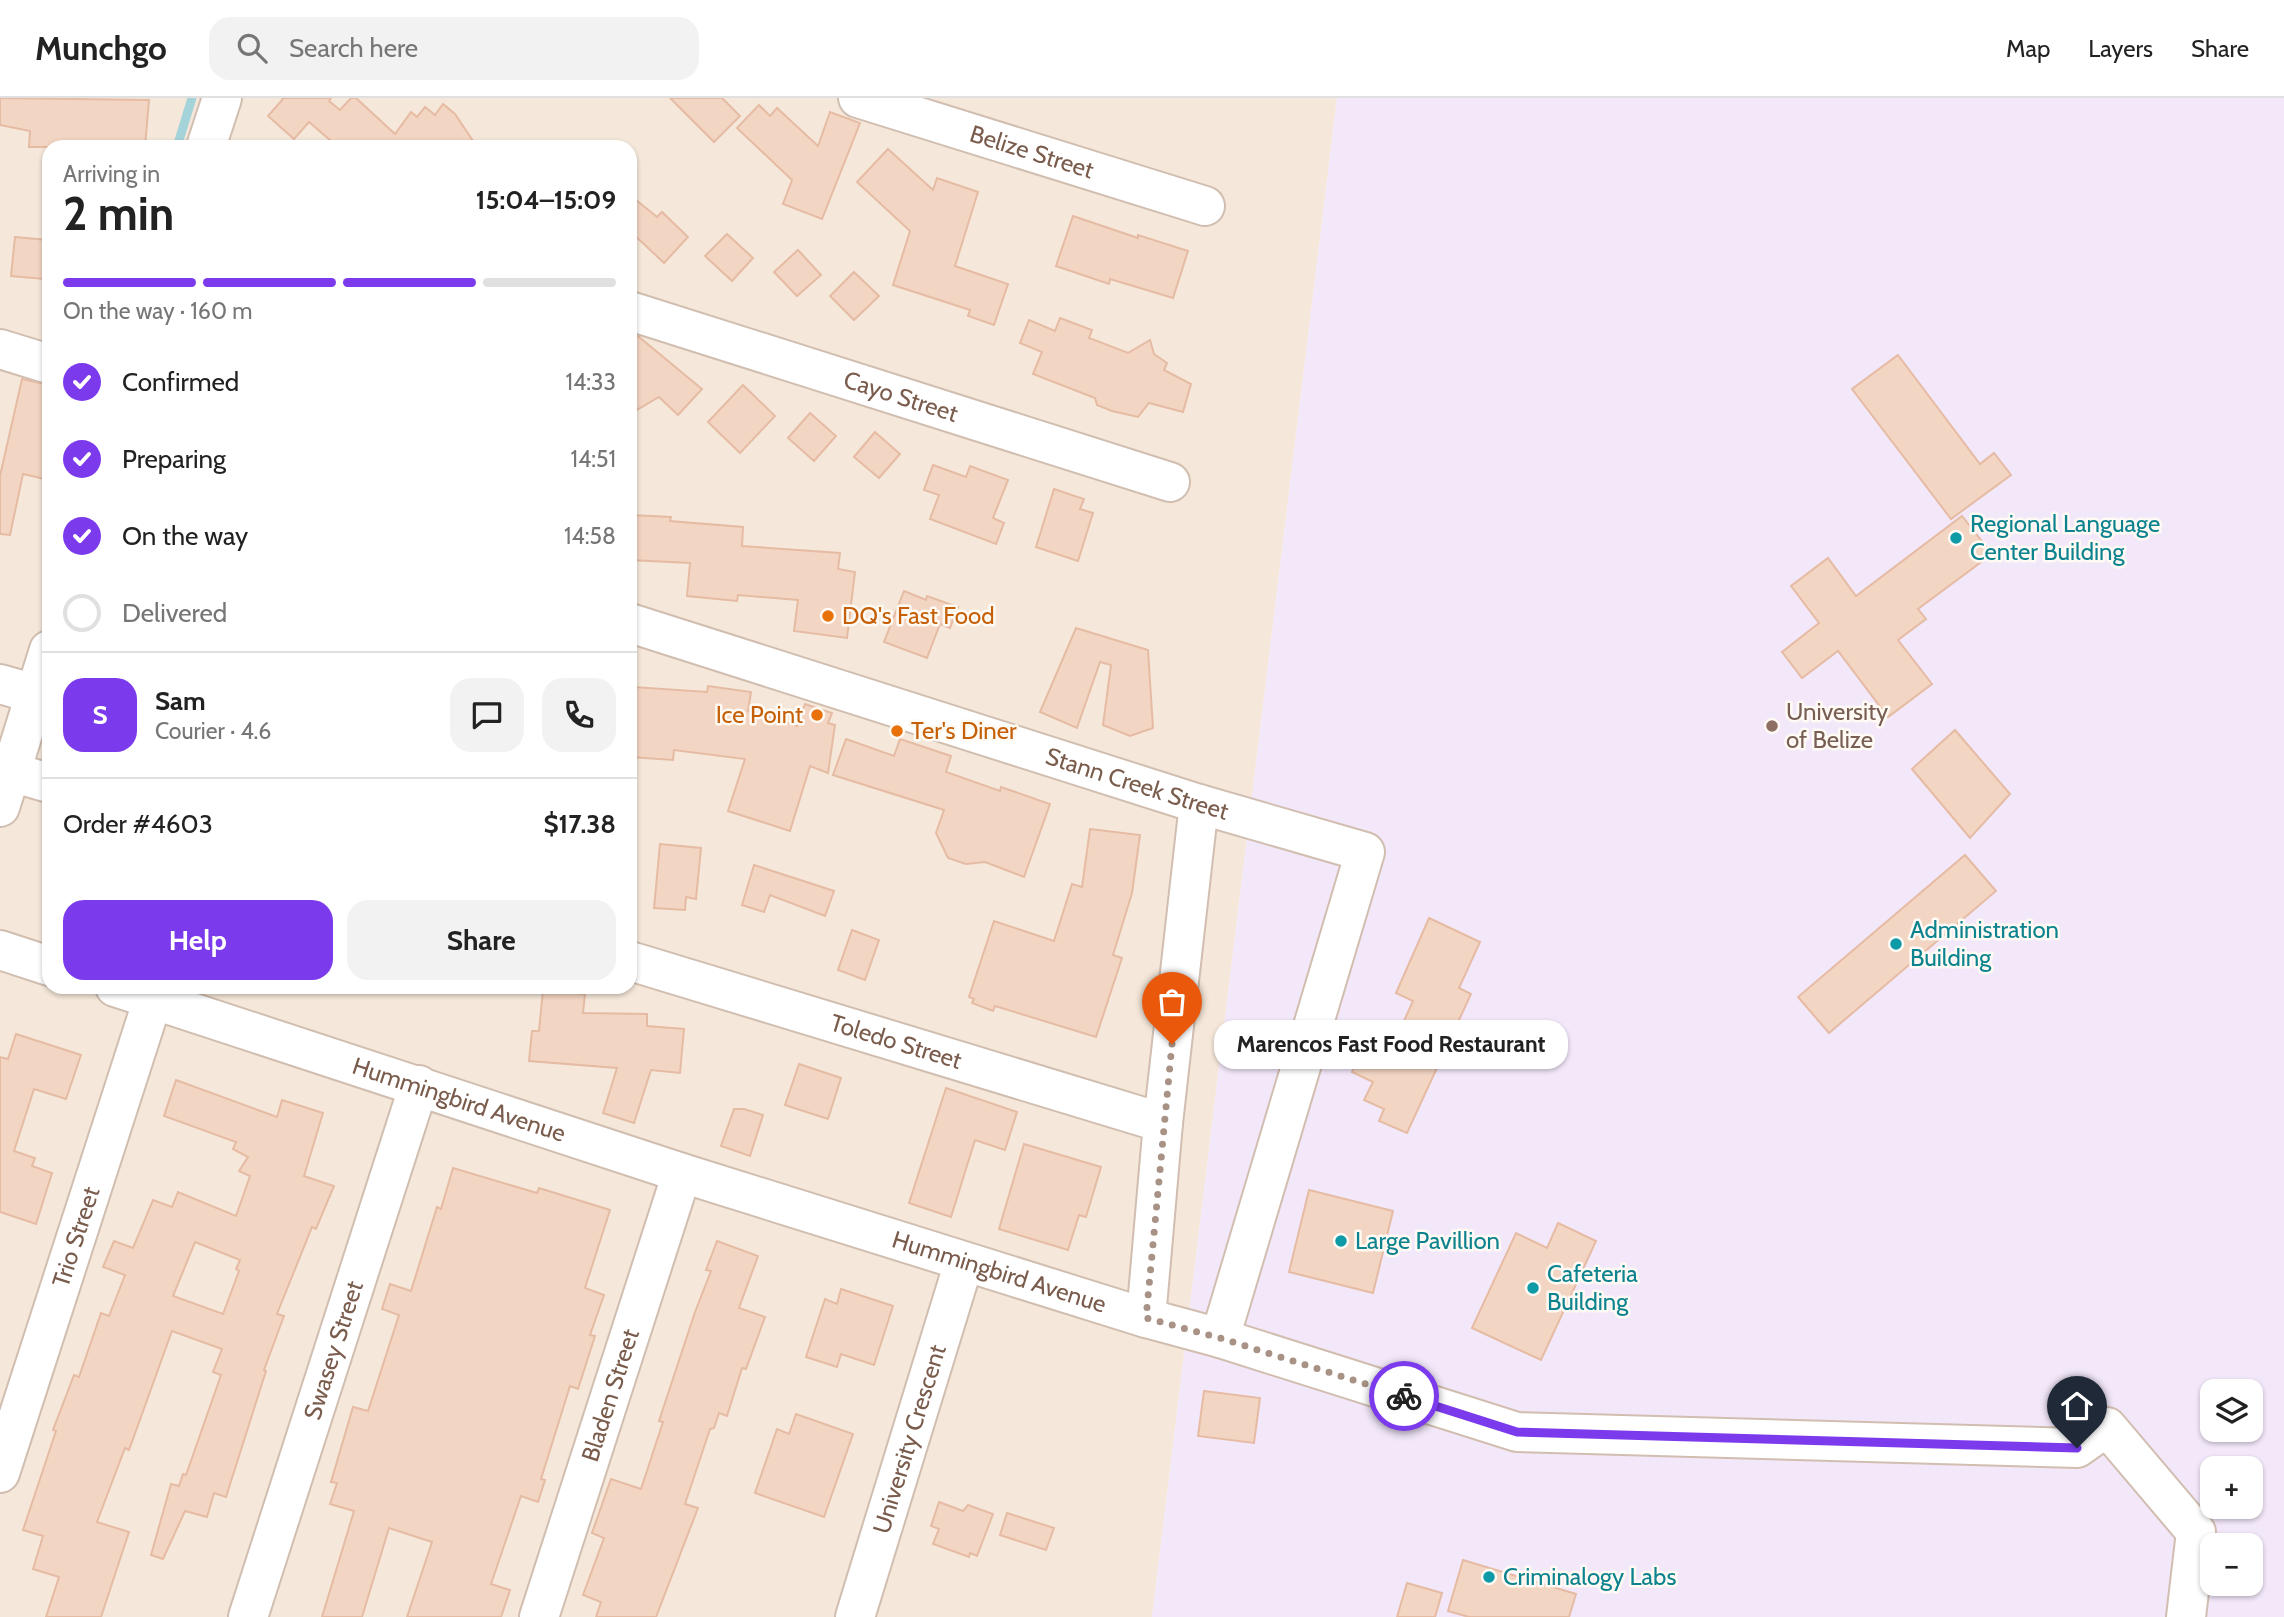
<!DOCTYPE html>
<html lang="en">
<head>
<meta charset="utf-8">
<style>
  :root { --surface:#fff; --page:#f2f2f2; --text:#222; --muted:#767676; --line:#e0e0e0; --accent:#7c3aed }
  body { margin:0; font-family:Cabin,sans-serif; background:var(--page); color:var(--text); height:100vh; display:flex; flex-direction:column; font-size:26px; white-space:nowrap }
  * { box-sizing:border-box; margin:0 }
  p { font-size:23px; color:var(--muted) }
  .icon { flex:none; width:38px; height:38px; fill:none; stroke:currentColor; stroke-width:2; stroke-linecap:round; stroke-linejoin:round }
  .map { position:relative; flex:1; overflow:hidden }
  .details { position:absolute; left:42px; top:42px; width:595px; height:854px; display:flex; flex-direction:column; background:var(--surface); border-radius:21px; box-shadow:0 2px 5px #0004 }
  .details>* { flex:none }
  .fabs { position:absolute; left:2200px; top:1281px; display:grid; gap:14px }
  .fabs a { display:grid; place-items:center; width:63px; height:63px; border-radius:14px; background:var(--surface); box-shadow:0 2px 5px #0004; font-size:35px }
  .pin { position:absolute; display:grid; place-items:center; width:60px; height:60px; color:#fff; margin:-72px -30px; border-radius:50% 50% 50% 0; rotate:-45deg; box-shadow:0 0 7px #0007 }
  .pin .icon { rotate:45deg }
  .courier { position:absolute; display:grid; place-items:center; width:70px; height:70px; margin:-35px; border:5px solid #7c3aed; border-radius:50%; background:#fff; color:#222; box-shadow:0 2px 9px #0007 }
  .bubble { position:absolute; height:49px; border-radius:21px; background:var(--surface); box-shadow:0 2px 5px #0004; font-size:23px; font-weight:800; line-height:49px; text-align:center }
  .headline em { font-style:normal; font-weight:800 }
  .headline div { display:flex; flex-direction:column-reverse }
  .headline { display:flex; align-items:center; justify-content:space-between; height:119px; padding:0 21px }
  h1 { font-size:46px; font-weight:800; line-height:52px }
  .bar { display:grid; grid-template-columns:repeat(4,1fr); gap:10px 7px; align-content:center; height:84px; padding:0 21px }
  .bar i { height:9px; border-radius:5px; background:var(--line) }
  .bar .active { background:var(--accent) }
  .bar p { grid-column:span 4 }
  .line { display:flex; align-items:center; gap:18px; padding:0 21px; border-top:2px solid var(--line) }
  .line div { flex:1 }
  .round { display:grid; place-items:center; flex:none; width:74px; height:74px; border-radius:21px; background:var(--page) }
  ol { padding:0 21px; list-style:none }
  li { display:flex; align-items:center; gap:21px; height:77px }
  li p { margin-inline-start:auto }
  li .icon { padding:7px; border-radius:50%; background:var(--accent); color:#fff; stroke-width:4 }
  li:last-child { color:var(--muted) }
  li i { width:38px; height:38px; border:4px solid var(--line); border-radius:50% }
  .button { display:flex; gap:14px; margin-top:auto; padding:14px 21px }
  .button a { flex:1; height:80px; border-radius:21px; background:var(--accent); color:#fff; font-size:28px; font-weight:800; line-height:80px; text-align:center }
  .button a+a { background:var(--page); color:var(--text) }
  header { display:flex; align-items:center; gap:42px; box-sizing:border-box; height:98px; padding:0 35px; background:var(--surface); border-bottom:2px solid var(--line) }
  header strong { font-size:33px }
  nav { display:flex; gap:38px; margin-inline-start:auto; font-size:24px }
  .search { width:490px; height:63px; background:var(--page); display:flex; align-items:center; gap:18px; box-sizing:border-box; padding:0 24px; border-radius:21px; color:var(--muted); font-size:26px }
  .map>svg:first-child { display:block }
  .residential { fill:#f5e8da; fill-rule:evenodd }
  .education { fill:#f3e8fa; fill-rule:evenodd }
  .lines { fill:none; stroke-linecap:round; stroke-linejoin:round }
  .stream { stroke:#a5d3da; stroke-width:9 }
  .building { fill:#f3d5c3; stroke:#e6bba3; stroke-width:2; fill-rule:evenodd }
  .minor-casing { stroke:#d1beb0; stroke-width:42 }
  .minor { stroke:#fff; stroke-width:38 }
  .done { stroke:#a89285; stroke-width:7; stroke-dasharray:0 12.6 }
  .route { stroke:#7c3aed; stroke-width:9 }
  .culture-dot { fill:#0f9aa8; stroke:#fffaf3; stroke-width:2.5 }
  .food-dot { fill:#e8710a; stroke:#fffaf3; stroke-width:2.5 }
  .education-dot { fill:#8d6e63; stroke:#fffaf3; stroke-width:2.5 }
  .labels { text-anchor:middle; stroke-width:5; stroke-linejoin:round; paint-order:stroke }
  .street-label { font-size:24px; fill:#7a5c4d; stroke:#fffaf3 }
  .culture-label { font-size:24px; fill:#0d838f; stroke:#fffaf3; text-anchor:start }
  .food-label { font-size:24px; fill:#c56008; stroke:#fffaf3; text-anchor:start }
  .education-label { font-size:24px; fill:#785e54; stroke:#fffaf3; text-anchor:start }
</style>
</head>
<body>
<header>
<strong>Munchgo</strong>
<div class="search"><svg class="icon" aria-label="search" viewBox="0 0 24 24"><circle cx="10" cy="10" r="6"/><path d="M15 15l6 6"/></svg>Search here</div>
<nav><a>Map</a><a>Layers</a><a>Share</a></nav>
</header>
<div class="map">
<svg width="2284" height="1519" viewBox="0 0 2284 1519">
  <rect width="100%" height="100%" fill="#fdf6ec"/>
  <path class="residential" d="M0 0H1337L1152 1519H0ZM49 49H630V889H49Z"/>
  <path class="education" d="M1337 0H2284V1519H1152ZM2212 1293H2250V1332H2212ZM2212 1370H2250V1409H2212ZM2212 1447H2250V1486H2212Z"/>
  <g class="lines">
    <path class="stream" d="M177 49 192 0"/>
  </g>
  <g class="building">
    <path d="M0 0 149 2 145 49 89 45V49H29L30 33 0 27Z"/>
    <path d="M282 0H331L329 3 340 12 351 0H356L395 36 411 14 417 19 425 9 435 17 443 6 455 16 477 49H338L309 24 294 41 268 18 283 1Z"/>
    <path d="M670 0H722L740 18 714 44Z"/>
    <path d="M759 7 770 18 777 10 818 48 830 14 860 25 822 121 783 106 792 82 737 30Z"/>
    <path d="M888 51 933 92 937 80 978 94 955 168 1008 186 994 227 968 218 970 212 893 187 910 133 857 84Z"/>
    <path d="M630 97 657 119 662 114 688 139 664 165 630 133Z"/>
    <path d="M1073 118 1138 140V137L1188 153 1173 200 1110 181 1109 186 1056 168Z"/>
    <path d="M727 136 753 160 732 183 705 158Z"/>
    <path d="M15 139 47 142 44 181 11 178Z"/>
    <path d="M798 152 821 177 797 198 774 174Z"/>
    <path d="M854 174 879 198 854 222 830 198Z"/>
    <path d="M1060 220 1092 232 1089 240 1128 255 1150 242 1154 256 1167 265 1164 272 1191 286 1183 314 1149 305 1138 319 1112 313 1097 307 1095 300 1033 276 1042 254 1020 245 1029 222 1055 233Z"/>
    <path d="M630 236 639 239 702 291 678 317 659 299 630 316Z"/>
    <path d="M1898 257 1980 366 1994 355 2011 377 1951 421 1852 291Z"/>
    <path d="M22 281 49 287V382L23 376 10 437 0 436V378Z"/>
    <path d="M743 287 775 318 740 355 708 324Z"/>
    <path d="M810 315 836 338 814 363 788 340Z"/>
    <path d="M875 334 900 356 879 380 854 359Z"/>
    <path d="M933 367 966 379 970 368 1008 382 993 420 1004 425 996 446 930 421 939 397 924 392Z"/>
    <path d="M1054 391 1084 401 1080 411 1093 415 1078 463 1036 449Z"/>
    <path d="M630 417 671 419 670 423 743 429 742 448 840 455 838 471 855 474 847 540 794 533 798 502 738 497 737 503 687 498 690 465 630 462Z"/>
    <path d="M1962 418 1992 456 1918 511 1926 521 1898 542 1932 586 1888 619 1838 553 1802 580 1782 554 1819 525 1791 488 1828 460 1856 498Z"/>
    <path d="M904 493 926 502 927 498 958 509 950 530 940 526 927 560 884 544Z"/>
    <path d="M1076 530 1148 552 1153 630 1130 638 1103 627 1111 567 1100 564 1077 630 1040 614Z"/>
    <path d="M708 588 751 594 748 613 797 628 805 606 832 615 828 625 835 627 828 675 810 668 790 733 728 713 745 661 674 652 673 662 630 659V620L634 589 707 594Z"/>
    <path d="M1955 632 2010 696 1970 740 1912 671Z"/>
    <path d="M846 641 894 658 900 641 951 658 946 674 1000 693 1001 689 1050 706 1024 779 985 764 966 766 948 760 936 735 944 712 833 677Z"/>
    <path d="M1090 731 1140 737 1132 795 1113 857 1122 860 1096 939 995 908 993 913 972 905 974 901 969 899 994 823 1054 843 1072 786 1082 789Z"/>
    <path d="M660 746 701 750 696 801 686 799 685 812 654 810Z"/>
    <path d="M1965 757 1996 793 1829 935 1798 899Z"/>
    <path d="M754 767 834 793 825 818 770 797 764 814 742 807Z"/>
    <path d="M1429 820 1480 844 1459 890 1471 896 1407 1035 1379 1023 1384 1011 1364 1002 1373 984 1352 974 1361 954 1385 965 1413 903 1396 895Z"/>
    <path d="M852 832 879 842 865 882 838 872Z"/>
    <path d="M543 892 585 896 583 915 647 916V928L684 931 680 975 651 972 634 1025 603 1015 617 970 529 963 532 933H539Z"/>
    <path d="M16 936 81 957 66 1001 34 991 14 1053 35 1060 32 1068 52 1075 36 1126 0 1114V959L8 961Z"/>
    <path d="M799 966 841 980 828 1021 785 1007Z"/>
    <path d="M176 982 277 1019 282 1002 323 1015 304 1078 334 1088 316 1131 312 1129 277 1216 284 1218 264 1272 266 1273 226 1399 214 1395 207 1419 185 1413 163 1461 151 1457 171 1386 179 1388 183 1376 186 1377 221 1277 213 1274 222 1251 172 1233 129 1352 125 1350 97 1424 129 1434 101 1519H46L59 1479 33 1471 43 1438 23 1432 56 1333 53 1332 74 1277 79 1279 101 1215 109 1218 125 1177 103 1169 114 1143 133 1150 153 1102 172 1109 178 1094 236 1118 250 1078 239 1073 248 1059 233 1051 236 1044 164 1018ZM195 1144 240 1162 236 1171 239 1173 223 1216 173 1198Z"/>
    <path d="M946 990 1017 1014 1005 1052 975 1042 951 1119 909 1105Z"/>
    <path d="M734 1011H744L763 1017 750 1058 721 1048Z"/>
    <path d="M1024 1046 1101 1069 1086 1119 1079 1117 1068 1152 999 1131Z"/>
    <path d="M453 1070 537 1095 539 1090 610 1112 585 1190 604 1197 590 1237 595 1238 578 1291 570 1288 541 1381 545 1382 538 1404 521 1398 491 1486 510 1492 501 1519H407L432 1444 389 1430 362 1519H322L354 1413 330 1406 337 1385 331 1384 353 1309 368 1313 399 1217 382 1211 390 1186 411 1193 437 1109 441 1111Z"/>
    <path d="M1309 1092 1393 1113 1373 1195 1289 1174Z"/>
    <path d="M1558 1125 1596 1143 1541 1262 1472 1230 1516 1135 1547 1150Z"/>
    <path d="M717 1143 758 1158 739 1210 765 1219 746 1271 742 1270 727 1318 719 1315 714 1330 710 1331 685 1406 698 1410 656 1519H596L601 1504 583 1497 604 1440 592 1435 611 1381 641 1391 663 1324 659 1323 695 1214 711 1173 706 1172Z"/>
    <path d="M841 1191 893 1208 874 1267 841 1256 837 1269 806 1259 825 1201 837 1206Z"/>
    <path d="M1204 1293 1260 1300 1254 1345 1198 1338Z"/>
    <path d="M796 1316 853 1336 824 1419 755 1395 777 1331 789 1336Z"/>
    <path d="M939 1404 963 1413 968 1407 993 1416 977 1458 970 1455 969 1459 933 1446 939 1431 931 1428Z"/>
    <path d="M1007 1415 1054 1430 1046 1452 1000 1437Z"/>
    <path d="M1463 1462 1576 1496 1569 1519H1469L1448 1513Z"/>
    <path d="M1407 1485 1442 1495 1435 1519H1397Z"/>
  </g>
  <g class="lines">
    <defs>
      <g id="minor">
        <path id="s1" d="M858 0 1205 108"/>
        <path d="M206 49 222 0"/>
        <path id="s2" d="M630 213 1170 384"/>
        <path d="M0 251 49 266"/>
        <path id="s3" d="M630 525 1199 706 1365 754 1220 1240"/>
        <path d="M0 586 35 596"/>
        <path d="M11 674 49 685"/>
        <path d="M0 709 49 552"/>
        <path d="M0 852 49 868"/>
        <path id="s4" d="M630 863 1163 1025"/>
        <path id="s5" d="M115 889 682 1075 1146 1220 1220 1240 1517 1334 2077 1350 2107 1329 2196 1434 2186 1519"/>
        <path d="M1146 1220 1163 1025 1199 706"/>
        <path id="s6" d="M0 1375 153 901"/>
        <path id="s7" d="M248 1519 419 987"/>
        <path id="s8" d="M539 1519 682 1075"/>
        <path id="s9" d="M855 1519 964 1164"/>
      </g>
    </defs>
    <use href="#minor" class="minor-casing"/>
    <use href="#minor" class="minor"/>
  </g>
  <g class="lines">
    <path class="done" d="M1172 946 1146 1220 1220 1240 1404 1298"/>
    <path class="route" d="M1404 1298 1517 1334 2077 1350"/>
  </g>
  <g class="culture-dot">
    <circle cx="1956" cy="440" r="7"/>
    <circle cx="1896" cy="846" r="7"/>
    <circle cx="1341" cy="1143" r="7"/>
    <circle cx="1533" cy="1190" r="7"/>
    <circle cx="1489" cy="1479" r="7"/>
  </g>
  <g class="food-dot">
    <circle cx="828" cy="518" r="7"/>
    <circle cx="817" cy="617" r="7"/>
    <circle cx="897" cy="633" r="7"/>
  </g>
  <circle class="education-dot" cx="1772" cy="628" r="7"/>
  <g class="labels">
    <g class="street-label">
      <text dy="8" stroke="none"><textPath href="#s1" startOffset="182">Belize Street</textPath></text>
      <text dy="8" stroke="none"><textPath href="#s2" startOffset="284">Cayo Street</textPath></text>
      <text dy="8" stroke="none"><textPath href="#s3" startOffset="532">Stann Creek Street</textPath></text>
      <text dy="8" stroke="none"><textPath href="#s4" startOffset="278">Toledo Street</textPath></text>
      <text dy="8" stroke="none"><textPath href="#s5" startOffset="362">Hummingbird Avenue</textPath></text>
      <text dy="8" stroke="none"><textPath href="#s6" startOffset="248">Trio Street</textPath></text>
      <text dy="8" stroke="none"><textPath href="#s5" startOffset="929">Hummingbird Avenue</textPath></text>
      <text dy="8" stroke="none"><textPath href="#s7" startOffset="280">Swasey Street</textPath></text>
      <text dy="8" stroke="none"><textPath href="#s8" startOffset="233">Bladen Street</textPath></text>
      <text dy="8" stroke="none"><textPath href="#s9" startOffset="186">University Crescent</textPath></text>
    </g>
    <g class="culture-label">
      <text x="1970" y="434">Regional Language<tspan x="1970" dy="28">Center Building</tspan></text>
      <text x="1910" y="840">Administration<tspan x="1910" dy="28">Building</tspan></text>
      <text x="1355" y="1151">Large Pavillion</text>
      <text x="1547" y="1184">Cafeteria<tspan x="1547" dy="28">Building</tspan></text>
      <text x="1503" y="1487">Criminalogy Labs</text>
    </g>
    <g class="food-label">
      <text x="842" y="526">DQ's Fast Food</text>
      <text x="803" y="625" text-anchor="end">Ice Point</text>
      <text x="911" y="641">Ter's Diner</text>
    </g>
    <g class="education-label">
      <text x="1786" y="622">University<tspan x="1786" dy="28">of Belize</tspan></text>
    </g>
  </g>
</svg>
<div class="fabs">
<a><svg class="icon" aria-label="layers" viewBox="0 0 24 24"><path d="M12 4l9 5-9 5-9-5zM3 14l9 5 9-5"/></svg></a>
<a>+</a>
<a>−</a>
</div>
<div class="pin" style="left:1172px;top:946px;background:#ea580c"><svg class="icon" aria-label="bag" viewBox="0 0 24 24"><path d="M5 8h14l-1 12H6zM9 8a3 3 0 0 1 6 0"/></svg></div>
<div class="pin" style="left:2077px;top:1350px;background:#1f2937"><svg class="icon" aria-label="home" viewBox="0 0 24 24"><path d="M3 11l9-7 9 7M6 9v11h12V9"/></svg></div>
<div class="courier" style="left:1404px;top:1298px"><svg class="icon" aria-label="bike" viewBox="0 0 24 24"><circle cx="6" cy="16" r="4"/><circle cx="18" cy="16" r="4"/><path d="M6 16l4-8h5l3 8M10 8l3 8H6M13 5h3"/></svg></div>
<div class="bubble" style="left:1214px;top:922px;width:354px">Marencos Fast Food Restaurant</div>
<section class="details">
<div class="headline"><div><h1>2 min</h1><p>Arriving in</p></div><em>15:04–15:09</em></div>
<div class="bar"><i class="active"></i><i class="active"></i><i class="active"></i><i></i><p>On the way · 160 m</p></div>
<ol>
<li><svg class="icon" aria-label="check" viewBox="0 0 24 24"><path d="M5 12l5 5 9-10"/></svg>Confirmed<p>14:33</p></li>
<li><svg class="icon" aria-label="check" viewBox="0 0 24 24"><path d="M5 12l5 5 9-10"/></svg>Preparing<p>14:51</p></li>
<li><svg class="icon" aria-label="check" viewBox="0 0 24 24"><path d="M5 12l5 5 9-10"/></svg>On the way<p>14:58</p></li>
<li><i></i>Delivered</li>
</ol>
<div class="line" style="height:126px"><b class="round" style="background:var(--accent);color:#fff">S</b><div><b>Sam</b><p>Courier · 4.6</p></div><a class="round"><svg class="icon" aria-label="chat" viewBox="0 0 24 24"><path d="M4 5h16v11H9l-5 4z"/></svg></a><a class="round"><svg class="icon" aria-label="phone" viewBox="0 0 24 24"><path d="M5 4h4l2 5-3 2q2 4 5 5l2-3 5 2v4C11 20 4 13 5 4z"/></svg></a></div>
<div class="line" style="height:91px"><div>Order #4603</div><b>$17.38</b></div>
<div class="button"><a>Help</a><a>Share</a></div>
</section>
</div>
</body>
</html>
